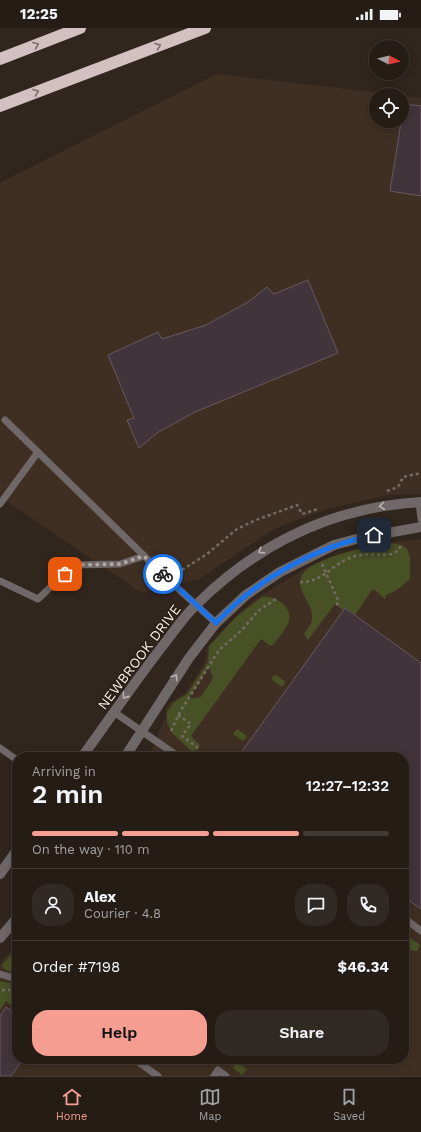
<!DOCTYPE html>
<html lang="en">
<head>
<meta charset="utf-8">
<style>
  :root { --surface:#251c16; --page:#312923; --text:#f1f3f6; --muted:#a3a1a1; --line:#423a35; --accent:#f59d90 }
  body { margin:0; font-family:"Work Sans",sans-serif; background:var(--page); color:var(--text); height:100vh; display:flex; flex-direction:column; font-size:15px; white-space:nowrap }
  * { box-sizing:border-box; margin:0 }
  p { font-size:13px; color:var(--muted) }
  .icon { flex:none; width:22px; height:22px; fill:none; stroke:currentColor; stroke-width:2; stroke-linecap:round; stroke-linejoin:round }
  .map { position:relative; flex:1; overflow:hidden }
  .details { position:absolute; left:12px; top:724px; width:397px; height:312px; display:flex; flex-direction:column; background:var(--surface); border-radius:16px; box-shadow:0 2px 10px #0003,0 0 0 1px var(--line) }
  .details>* { flex:none }
  .needle { width:26px; rotate:97deg }
  .fabs { position:absolute; left:369px; top:12px; display:grid; gap:8px }
  .fabs a { display:grid; place-items:center; width:40px; height:40px; border-radius:50%; background:var(--surface); box-shadow:0 2px 10px #0003,0 0 0 1px var(--line); font-size:20px }
  .pin { position:absolute; display:grid; place-items:center; width:34px; height:34px; color:#fff; margin:-17px; border-radius:8px; box-shadow:0 2px 6px #0006 }
  .courier { position:absolute; display:grid; place-items:center; width:40px; height:40px; margin:-20px; border:3px solid #1a73e8; border-radius:50%; background:#fff; color:#222; box-shadow:0 1px 5px #0007 }
  .head em { font-style:normal; font-weight:600 }
  .head div { display:flex; flex-direction:column-reverse }
  .head { display:flex; align-items:center; justify-content:space-between; height:68px; padding:0 20px }
  h1 { font-size:26px; font-weight:600; line-height:30px }
  .bar { display:grid; grid-template-columns:repeat(4,1fr); gap:6px 4px; align-content:center; height:48px; padding:0 20px }
  .bar i { height:5px; border-radius:3px; background:var(--line) }
  .bar .active { background:var(--accent) }
  .bar p { grid-column:span 4 }
  .line { display:flex; align-items:center; gap:10px; padding:0 20px; border-top:1px solid var(--line) }
  .line div { flex:1 }
  .round { display:grid; place-items:center; flex:none; width:42px; height:42px; border-radius:16px; background:var(--page) }
  .primary-button { display:flex; gap:8px; margin-top:auto; padding:8px 20px }
  .primary-button a { flex:1; height:46px; border-radius:16px; background:var(--accent); color:#111; font-size:16px; font-weight:600; line-height:46px; text-align:center }
  .primary-button a+a { background:var(--page); color:var(--text) }
  .status { display:flex; justify-content:space-between; align-items:center; height:28px; padding:0 20px; background:var(--surface); direction:ltr }
  .status svg { height:11px; fill:currentColor }
  .tabs { display:flex; justify-content:space-around; align-items:center; height:56px; border-top:1px solid var(--line); background:var(--surface); font-size:11px; color:var(--muted) }
  .tabs a { display:grid; justify-items:center; gap:2px }
  .tabs .active { color:var(--accent) }
  .map>svg:first-child { display:block }
  .built { fill:#3f2f22 }
  .green { fill:#485025; fill-rule:evenodd }
  .building { fill:#42343b; stroke:#685960 }
  .lines { fill:none; stroke-linecap:round; stroke-linejoin:round }
  .path { stroke:#756c64; stroke-width:2.5; stroke-dasharray:3 3; stroke-linecap:butt }
  .lane { stroke:#706868; stroke-width:7 }
  .street { stroke:#706868; stroke-width:10 }
  .highway { stroke:#d3c0c1; stroke-width:12 }
  .oneway { stroke:#7d6e6a }
  .oneway2 { stroke:#bab2af }
  .done { stroke:#b1a9a2; stroke-width:4; stroke-dasharray:0 7.2 }
  .route { stroke:#1a73e8; stroke-width:5 }
  .labels { text-anchor:middle; stroke-width:3; stroke-linejoin:round; paint-order:stroke }
  .street-label { font-size:14px; fill:#f6efe9; stroke:#271d14 }
</style>
</head>
<body>
<div class="status"><b>12:25</b><svg viewBox="0 0 49 12"><path d="M0 12V9h3v3zM5 12V6h3v6zM10 12V3h3v9zM15 12V0h3v12zM26 1h20v11H26zM47 4h2v5h-2z"/></svg></div>
<div class="map">
<svg width="421" height="1048" viewBox="0 0 421 1048">
  <rect width="100%" height="100%" fill="#31261e"/>
  <g class="built">
    <path d="M217 46 398 67H376V93H402V68L421 70V466L387 467 327 481 276 500 199 551 142 565 0 469V155Z"/>
    <path d="M421 511V1048H0V935L17 917V1031H404V729H149L165 690 166 680 171 674 185 665 205 634 208 618 232 592 255 571 308 539 329 529 371 516Z"/>
  </g>
  <g class="green">
    <path d="M390 515 402 517 407 521 410 530V551L397 562 386 567 385 571 375 562H372L355 587 345 580 343 582 335 576 308 612 304 606C306 603 309 599 311 595 318 576 290 562 304 544 320 528 368 519 390 515Z"/>
    <path d="M262 569C275 567 293 579 289 593 287 601 278 610 273 617H269L261 611 191 708 200 717 197 722 191 723 172 705 167 694V684L173 675 187 666 208 634 209 618 236 589ZM209 639 213 650 201 669 188 671Z"/>
    <path d="M276 647 286 654 282 659 272 652 273 648Z"/>
    <path d="M237 701 247 708 243 713 233 706Z"/>
    <path d="M404 905 420 917 417 923H412L404 917Z"/>
    <path d="M17 920V946L4 941 2 937Z"/>
    <path d="M0 953 17 957V982L6 973 0 982Z"/>
    <path d="M238 1035 247 1041 242 1047 233 1040 234 1037Z"/>
  </g>
  <g class="building">
    <path d="M404 76 421 78V168L390 163Z"/>
    <path d="M308 252 338 325 195 384 157 405 139 420 127 392 134 390 108 327 158 304 162 311 206 297 248 274 267 259 274 266Z"/>
    <path d="M345 580 421 635V881L404 869V729H238Z"/>
    <path d="M6 979 17 987V1031H23L11 1048H0V988Z"/>
  </g>
  <g class="lines">
    <g class="path">
      <path d="M387 463 398 459 403 449 421 445"/>
      <path d="M322 536 338 572 337 578"/>
      <path d="M179 547 182 542 207 526 237 501 256 492 297 477 302 486 318 481"/>
      <path d="M300 554C322 555 332 536 352 529 365 524 379 528 392 526L396 524 402 517"/>
      <path d="M178 687 191 696 182 708 198 720"/>
      <path d="M171 703 180 684 219 622 242 602 258 583 276 571"/>
      <path d="M2 962H10"/>
    </g>
    <g class="lane">
      <path d="M5 392 173 556 216 595"/>
      <path d="M419 474 421 491"/>
      <path d="M0 476 38 424"/>
      <path d="M0 553 38 571 74 537 120 536 144 528"/>
      <path d="M114 684 179 729"/>
      <path d="M0 720 17 732"/>
      <path d="M404 890 421 903"/>
      <path d="M0 946 17 951"/>
      <path d="M134 1031 158 1048"/>
      <path d="M214 1048 218 1042 226 1048"/>
    </g>
    <g class="street">
      <path d="M82 729C111 689 138 649 168 611 177 599 186 586 197 576 260 514 333 479 421 474"/>
      <path d="M125 729 189 630 216 595 246 567 280 544 334 517 360 510 421 499"/>
      <path d="M0 846 17 822"/>
      <path d="M0 910 17 890"/>
    </g>
    <g class="highway">
      <path d="M0 31 80 0"/>
      <path d="M0 78 205 0"/>
    </g>
  </g>
  <defs><path id="oneway-chevron" d="M-2-3.5L2.5 0L-2 3.5" fill="none" stroke-width="1.6" stroke-linecap="round" stroke-linejoin="round"/></defs>
  <g class="oneway">
    <use href="#oneway-chevron" transform="translate(36 17) rotate(-21)"/>
    <use href="#oneway-chevron" transform="translate(158 18) rotate(-21)"/>
    <use href="#oneway-chevron" transform="translate(36 64) rotate(-21)"/>
  </g>
  <g class="oneway2">
    <use href="#oneway-chevron" transform="translate(382 478) rotate(172)"/>
    <use href="#oneway-chevron" transform="translate(261 523) rotate(147)"/>
    <use href="#oneway-chevron" transform="translate(175 649) rotate(-56)"/>
    <use href="#oneway-chevron" transform="translate(125 668) rotate(125)"/>
  </g>
  <g class="lines">
    <path class="done" d="M65 546 74 537 120 536 144 528 163 546"/>
    <path class="route" d="M163 546 216 595C257 551 315 519 374 507"/>
  </g>
  <g class="labels">
    <g class="street-label">
      <text transform="translate(139 629) rotate(-53)" y="5">NEWBROOK DRIVE</text>
    </g>
  </g>
</svg>
<div class="fabs">
<a><svg class="needle" viewBox="-14 -14 28 28"><path d="M0-13l5 13h-10z" fill="#e53935"/><path d="M0 13l5-13h-10z" fill="#a3a1a1"/></svg></a>
<a><svg class="icon" aria-label="locate" viewBox="0 0 24 24"><circle cx="12" cy="12" r="6"/><path d="M12 2v4M12 18v4M2 12h4M18 12h4"/></svg></a>
</div>
<div class="pin" style="left:65px;top:546px;background:#ea580c"><svg class="icon" aria-label="bag" viewBox="0 0 24 24"><path d="M5 8h14l-1 12H6zM9 8a3 3 0 0 1 6 0"/></svg></div>
<div class="pin" style="left:374px;top:507px;background:#1f2937"><svg class="icon" aria-label="home" viewBox="0 0 24 24"><path d="M3 11l9-7 9 7M6 9v11h12V9"/></svg></div>
<div class="courier" style="left:163px;top:546px"><svg class="icon" aria-label="bike" viewBox="0 0 24 24"><circle cx="6" cy="16" r="4"/><circle cx="18" cy="16" r="4"/><path d="M6 16l4-8h5l3 8M10 8l3 8H6M13 5h3"/></svg></div>
<section class="details">
<div class="head"><div><h1>2 min</h1><p>Arriving in</p></div><em>12:27–12:32</em></div>
<div class="bar"><i class="active"></i><i class="active"></i><i class="active"></i><i></i><p>On the way · 110 m</p></div>
<div class="line" style="height:72px"><a class="round"><svg class="icon" aria-label="person" viewBox="0 0 24 24"><circle cx="12" cy="8" r="4"/><path d="M4 21q1-7 8-7t8 7"/></svg></a><div><b>Alex</b><p>Courier · 4.8</p></div><a class="round"><svg class="icon" aria-label="chat" viewBox="0 0 24 24"><path d="M4 5h16v11H9l-5 4z"/></svg></a><a class="round"><svg class="icon" aria-label="phone" viewBox="0 0 24 24"><path d="M5 4h4l2 5-3 2q2 4 5 5l2-3 5 2v4C11 20 4 13 5 4z"/></svg></a></div>
<div class="line" style="height:52px"><div>Order #7198</div><b>$46.34</b></div>
<div class="primary-button"><a>Help</a><a>Share</a></div>
</section>
</div>
<nav class="tabs">
<a class="active"><svg class="icon" aria-label="home" viewBox="0 0 24 24"><path d="M3 11l9-7 9 7M6 9v11h12V9"/></svg>Home</a>
<a><svg class="icon" aria-label="map" viewBox="0 0 24 24"><path d="M3 6l6-2 6 2 6-2v14l-6 2-6-2-6 2zM9 4v14M15 6v14"/></svg>Map</a>
<a><svg class="icon" aria-label="saved" viewBox="0 0 24 24"><path d="M7 4h10v16l-5-4-5 4z"/></svg>Saved</a>
</nav>
</body>
</html>
